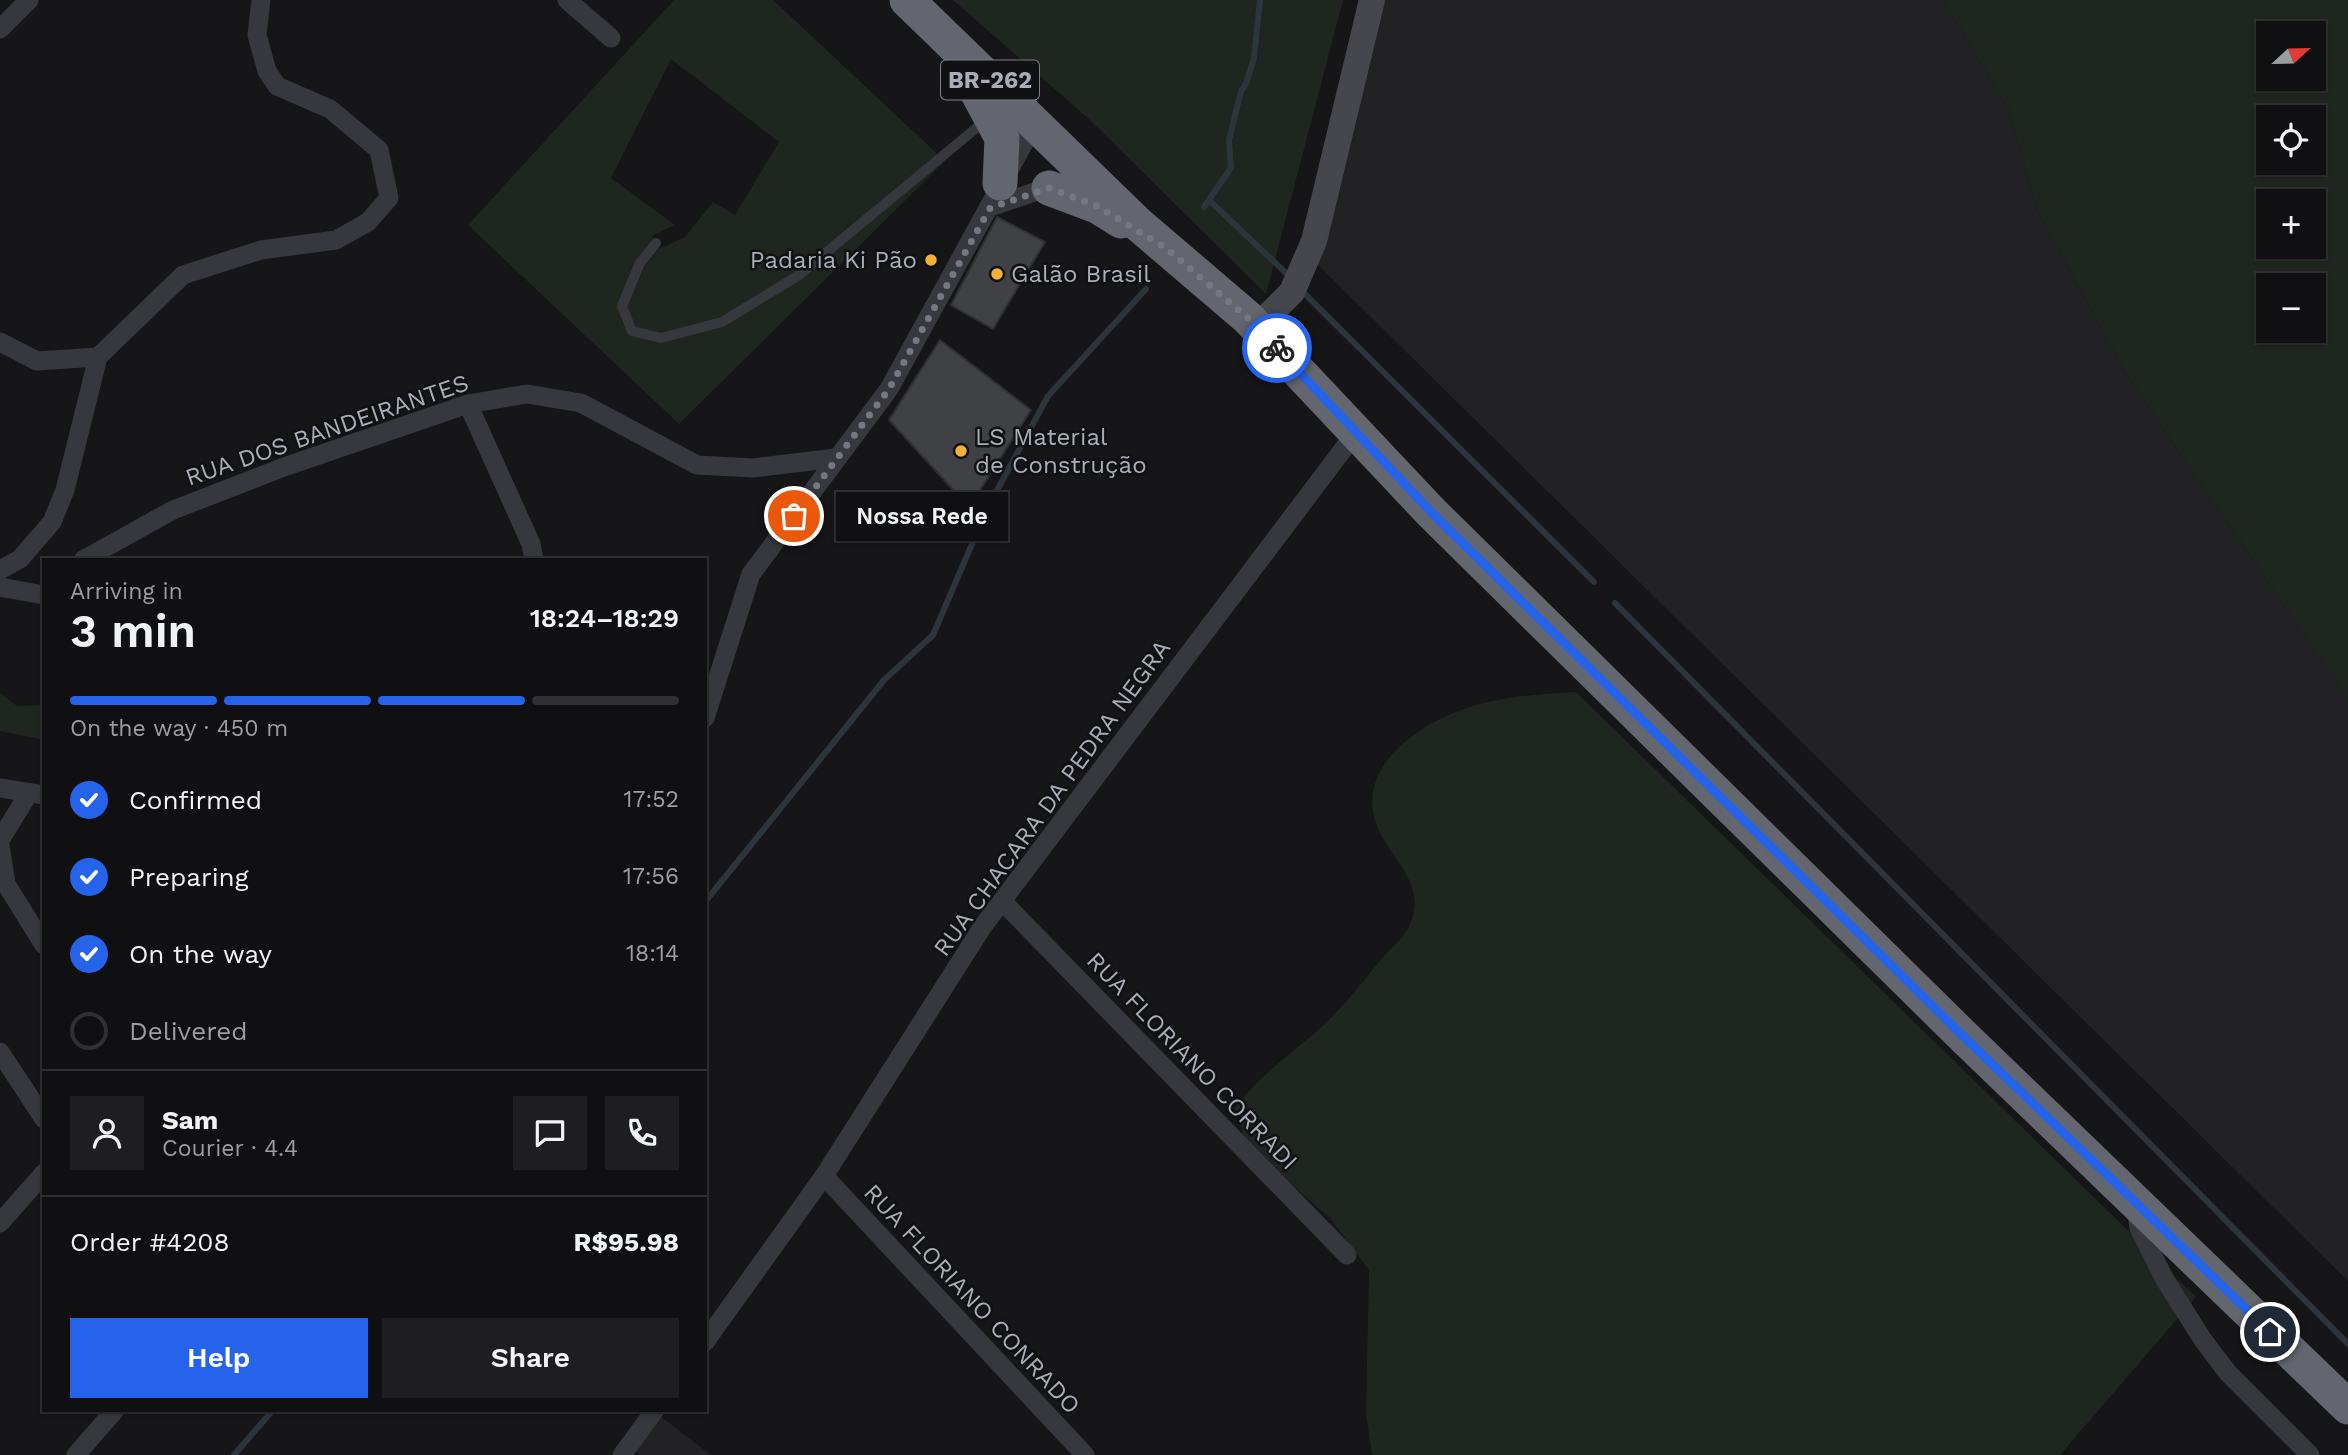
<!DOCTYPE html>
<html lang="en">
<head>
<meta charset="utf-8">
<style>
  :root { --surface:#101012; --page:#1e1e20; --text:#f1f3f6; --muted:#9c9d9f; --line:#303032; --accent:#2563eb }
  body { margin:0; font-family:"Work Sans",sans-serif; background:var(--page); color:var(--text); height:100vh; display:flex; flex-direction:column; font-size:26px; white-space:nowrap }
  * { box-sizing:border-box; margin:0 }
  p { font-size:23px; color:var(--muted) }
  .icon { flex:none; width:38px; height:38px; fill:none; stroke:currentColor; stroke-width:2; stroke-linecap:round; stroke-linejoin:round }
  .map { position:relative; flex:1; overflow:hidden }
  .sheet { position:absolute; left:42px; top:558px; width:665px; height:854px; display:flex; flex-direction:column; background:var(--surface); border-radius:0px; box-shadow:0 2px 5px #0004,0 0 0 2px var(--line) }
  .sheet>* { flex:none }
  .needle { width:46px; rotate:68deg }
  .tools { position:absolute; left:2256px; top:21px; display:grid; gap:14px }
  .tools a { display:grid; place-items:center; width:70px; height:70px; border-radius:0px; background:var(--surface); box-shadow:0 2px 5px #0004,0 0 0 2px var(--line); font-size:35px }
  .pin { position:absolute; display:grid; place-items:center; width:60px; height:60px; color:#fff; margin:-30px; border:4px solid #fff; border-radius:50%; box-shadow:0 2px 7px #0007 }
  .courier { position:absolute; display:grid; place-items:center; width:70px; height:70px; margin:-35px; border:5px solid #2563eb; border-radius:50%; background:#fff; color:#222; box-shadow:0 2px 9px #0007 }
  .bubble { position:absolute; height:49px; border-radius:0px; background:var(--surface); box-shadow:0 2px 5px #0004,0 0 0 2px var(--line); font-size:23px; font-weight:600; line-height:49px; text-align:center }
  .headline em { font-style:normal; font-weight:600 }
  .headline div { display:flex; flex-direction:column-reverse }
  .headline { display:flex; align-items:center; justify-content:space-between; height:119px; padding:0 28px }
  h1 { font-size:46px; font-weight:600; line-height:52px }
  .bar { display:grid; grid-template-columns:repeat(4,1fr); gap:10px 7px; align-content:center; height:84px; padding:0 28px }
  .bar i { height:9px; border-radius:5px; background:var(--line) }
  .bar .active { background:var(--accent) }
  .bar p { grid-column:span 4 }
  .line { display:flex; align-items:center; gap:18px; padding:0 28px; border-top:2px solid var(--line) }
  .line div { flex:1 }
  .round { display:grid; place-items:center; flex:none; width:74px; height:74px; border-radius:0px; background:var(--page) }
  ol { padding:0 28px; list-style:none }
  li { display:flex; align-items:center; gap:21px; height:77px }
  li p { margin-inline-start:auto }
  li .icon { padding:7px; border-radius:50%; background:var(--accent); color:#fff; stroke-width:4 }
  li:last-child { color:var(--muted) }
  li i { width:38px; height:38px; border:4px solid var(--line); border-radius:50% }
  .action { display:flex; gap:14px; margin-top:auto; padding:14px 28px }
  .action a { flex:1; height:80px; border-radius:0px; background:var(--accent); color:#fff; font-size:28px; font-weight:600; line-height:80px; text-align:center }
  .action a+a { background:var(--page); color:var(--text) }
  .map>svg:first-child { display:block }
  .built { fill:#222225 }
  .green { fill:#1e261f; fill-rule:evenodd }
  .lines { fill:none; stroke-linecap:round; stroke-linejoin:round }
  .stream { stroke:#2c353c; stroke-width:6 }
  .building { fill:#404145; stroke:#303034; stroke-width:2 }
  .lane { stroke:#37383d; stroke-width:10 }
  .street { stroke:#37383d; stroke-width:19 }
  .secondary { stroke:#45474d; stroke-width:26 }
  .highway { stroke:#63666e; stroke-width:35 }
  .done { stroke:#757880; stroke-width:7; stroke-dasharray:0 12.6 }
  .route { stroke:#2563eb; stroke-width:9 }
  .poi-dot { fill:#f2b134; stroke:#111113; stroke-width:2.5 }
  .labels { text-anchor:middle; stroke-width:5; stroke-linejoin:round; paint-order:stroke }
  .shield { fill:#111113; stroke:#7b7e86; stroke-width:2 }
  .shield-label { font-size:23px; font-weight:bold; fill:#a8adb8 }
  .poi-label { font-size:24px; fill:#a8adb8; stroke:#111113; text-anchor:start }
  .street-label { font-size:24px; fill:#a8adb8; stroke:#111113 }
</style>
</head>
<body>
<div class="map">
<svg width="2348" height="1455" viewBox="0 0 2348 1455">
  <rect width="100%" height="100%" fill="#161618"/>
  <g class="built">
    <path d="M1384 0H1943L2009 110 2037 210 2126 374 2348 699V1281L1313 260Z"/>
    <path d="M660 1416 711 1455H640L635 1449Z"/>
  </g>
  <g class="green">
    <path d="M674 0H773L945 161 679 424 468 225ZM671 59 779 142 735 215 713 202 685 237 659 249 652 236 675 225 611 178Z"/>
    <path d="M953 0H1343L1266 294 1089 119Z"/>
    <path d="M1943 0H2348V699L2126 374 2037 210 2009 110ZM2314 33V79H2268V33ZM2314 117V163H2268V117ZM2268 201H2314V247H2268ZM2314 285V331H2268V285Z"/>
    <path d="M1576 692 2196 1297 2060 1455H1372L1366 1412 1369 1270 1330 1218 1246 1145 1235 1108C1258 1078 1287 1056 1316 1032 1341 1010 1362 983 1383 957 1391 948 1406 936 1410 924 1429 881 1385 856 1375 820 1359 766 1417 726 1461 710 1497 697 1538 694 1576 692Z"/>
    <path d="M0 693 17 706 44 705V740L0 731Z"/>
  </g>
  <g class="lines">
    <g class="stream">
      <path d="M1209 200 1288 275"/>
      <path d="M1204 207 1231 168 1229 140 1241 91 1246 84 1254 58 1260 0"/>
      <path d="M1303 292 1594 582"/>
      <path d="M1615 603 2348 1344"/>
      <path d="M705 902 884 680 933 635 987 509 1048 396 1146 289"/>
      <path d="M234 1455 273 1410"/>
    </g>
  </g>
  <g class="building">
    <path d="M997 217 1045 242 993 329 951 305Z"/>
    <path d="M940 340 1031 410 969 507 889 420Z"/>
  </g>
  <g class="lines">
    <path class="lane" d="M656 243 640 263 622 306 632 331 661 338 722 322 799 275 986 120"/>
    <g class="street">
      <path d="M567 0 611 38"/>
      <path d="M0 29 29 0"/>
      <path d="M990 207 1055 185"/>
      <path d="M0 342 37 361 98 357"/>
      <path d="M468 404 531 544 534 560"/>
      <path d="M83 560 173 510 284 467 468 404 527 394 581 403 697 465 753 468 836 458"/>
      <path d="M0 570 20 559 52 522 65 490 98 357 183 275 261 250 336 240 368 222 389 198 379 150 330 109 277 86 267 71 257 35 261 0"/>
      <path d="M0 587 44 595"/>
      <path d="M705 718 751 574 889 389 1025 141 1045 123"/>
      <path d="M0 788 44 795"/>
      <path d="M0 840 29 793"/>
      <path d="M0 845 6 884 44 945"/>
      <path d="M1002 901 1347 1255"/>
      <path d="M0 1052 44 1119"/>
      <path d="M824 1176 1085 1455"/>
      <path d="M2136 1208 2139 1228 2165 1280 2203 1340 2228 1373 2310 1455"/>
      <path d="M0 1223 44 1173"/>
      <path d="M705 1342 824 1176 983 926 1357 431"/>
      <path d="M76 1455 115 1410"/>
      <path d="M622 1455 655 1410"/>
    </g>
    <path class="secondary" d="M1257 327 1292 292 1314 241 1372 0"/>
    <g class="highway">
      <path d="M907 0 1138 224 1248 318 1431 512 1964 1037 2348 1407"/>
      <path d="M967 73 1002 138 1000 183"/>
      <path d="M1049 188 1097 206 1121 221"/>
    </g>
  </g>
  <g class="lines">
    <path class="done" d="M794 516 889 389 990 208 1049 188 1097 206 1166 248 1248 318 1277 348"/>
    <path class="route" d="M1277 348 1431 512 1964 1037 2270 1332"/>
  </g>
  <g class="poi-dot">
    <circle cx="931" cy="260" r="7"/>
    <circle cx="997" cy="274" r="7"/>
    <circle cx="961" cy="451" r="7"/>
  </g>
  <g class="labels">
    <rect class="shield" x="941" y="60.5" width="98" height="39" rx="5"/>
    <g class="shield-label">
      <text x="990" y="88">BR-262</text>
    </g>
    <g class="poi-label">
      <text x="917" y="268" text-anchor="end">Padaria Ki Pão</text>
      <text x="1011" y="282">Galão Brasil</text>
      <text x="975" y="445">LS Material<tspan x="975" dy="28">de Construção</tspan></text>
    </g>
    <g class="street-label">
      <text transform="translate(327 430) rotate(-19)" y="8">RUA DOS BANDEIRANTES</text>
      <text transform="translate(1052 798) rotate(-54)" y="8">RUA CHACARA DA PEDRA NEGRA</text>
      <text transform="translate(1192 1061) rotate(46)" y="8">RUA FLORIANO CORRADI</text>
      <text transform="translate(972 1299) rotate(47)" y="8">RUA FLORIANO CONRADO</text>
    </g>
  </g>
</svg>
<div class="tools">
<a><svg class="needle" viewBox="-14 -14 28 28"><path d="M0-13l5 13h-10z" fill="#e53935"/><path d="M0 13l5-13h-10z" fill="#9c9d9f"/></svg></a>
<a><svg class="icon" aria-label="locate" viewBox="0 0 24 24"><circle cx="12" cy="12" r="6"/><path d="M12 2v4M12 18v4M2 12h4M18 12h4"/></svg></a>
<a>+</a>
<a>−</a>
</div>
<div class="pin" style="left:794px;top:516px;background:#ea580c"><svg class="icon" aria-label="bag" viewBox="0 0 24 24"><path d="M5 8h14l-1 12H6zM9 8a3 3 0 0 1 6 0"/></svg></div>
<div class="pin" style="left:2270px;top:1332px;background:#1f2937"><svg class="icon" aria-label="home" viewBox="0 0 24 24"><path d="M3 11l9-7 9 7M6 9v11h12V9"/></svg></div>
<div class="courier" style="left:1277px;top:348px"><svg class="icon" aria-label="bike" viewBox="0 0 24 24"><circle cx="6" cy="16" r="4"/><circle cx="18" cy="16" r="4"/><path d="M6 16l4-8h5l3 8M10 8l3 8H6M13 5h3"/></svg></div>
<div class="bubble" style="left:836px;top:492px;width:172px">Nossa Rede</div>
<section class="sheet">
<div class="headline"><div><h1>3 min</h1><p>Arriving in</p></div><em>18:24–18:29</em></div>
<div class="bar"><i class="active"></i><i class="active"></i><i class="active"></i><i></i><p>On the way · 450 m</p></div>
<ol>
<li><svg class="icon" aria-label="check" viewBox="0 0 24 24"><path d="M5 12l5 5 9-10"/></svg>Confirmed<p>17:52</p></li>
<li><svg class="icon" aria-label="check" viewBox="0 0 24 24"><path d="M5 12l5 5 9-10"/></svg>Preparing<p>17:56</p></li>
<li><svg class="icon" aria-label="check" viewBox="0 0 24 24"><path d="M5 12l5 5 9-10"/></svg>On the way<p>18:14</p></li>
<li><i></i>Delivered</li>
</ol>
<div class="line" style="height:126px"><a class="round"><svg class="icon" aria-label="person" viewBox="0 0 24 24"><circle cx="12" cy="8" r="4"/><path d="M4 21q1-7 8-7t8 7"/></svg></a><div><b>Sam</b><p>Courier · 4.4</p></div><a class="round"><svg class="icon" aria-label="chat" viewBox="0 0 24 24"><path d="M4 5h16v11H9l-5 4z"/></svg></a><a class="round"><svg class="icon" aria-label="phone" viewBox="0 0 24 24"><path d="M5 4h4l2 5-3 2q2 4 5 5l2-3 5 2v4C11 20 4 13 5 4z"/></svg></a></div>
<div class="line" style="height:91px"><div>Order #4208</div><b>R$95.98</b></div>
<div class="action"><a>Help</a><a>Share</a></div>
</section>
</div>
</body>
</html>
